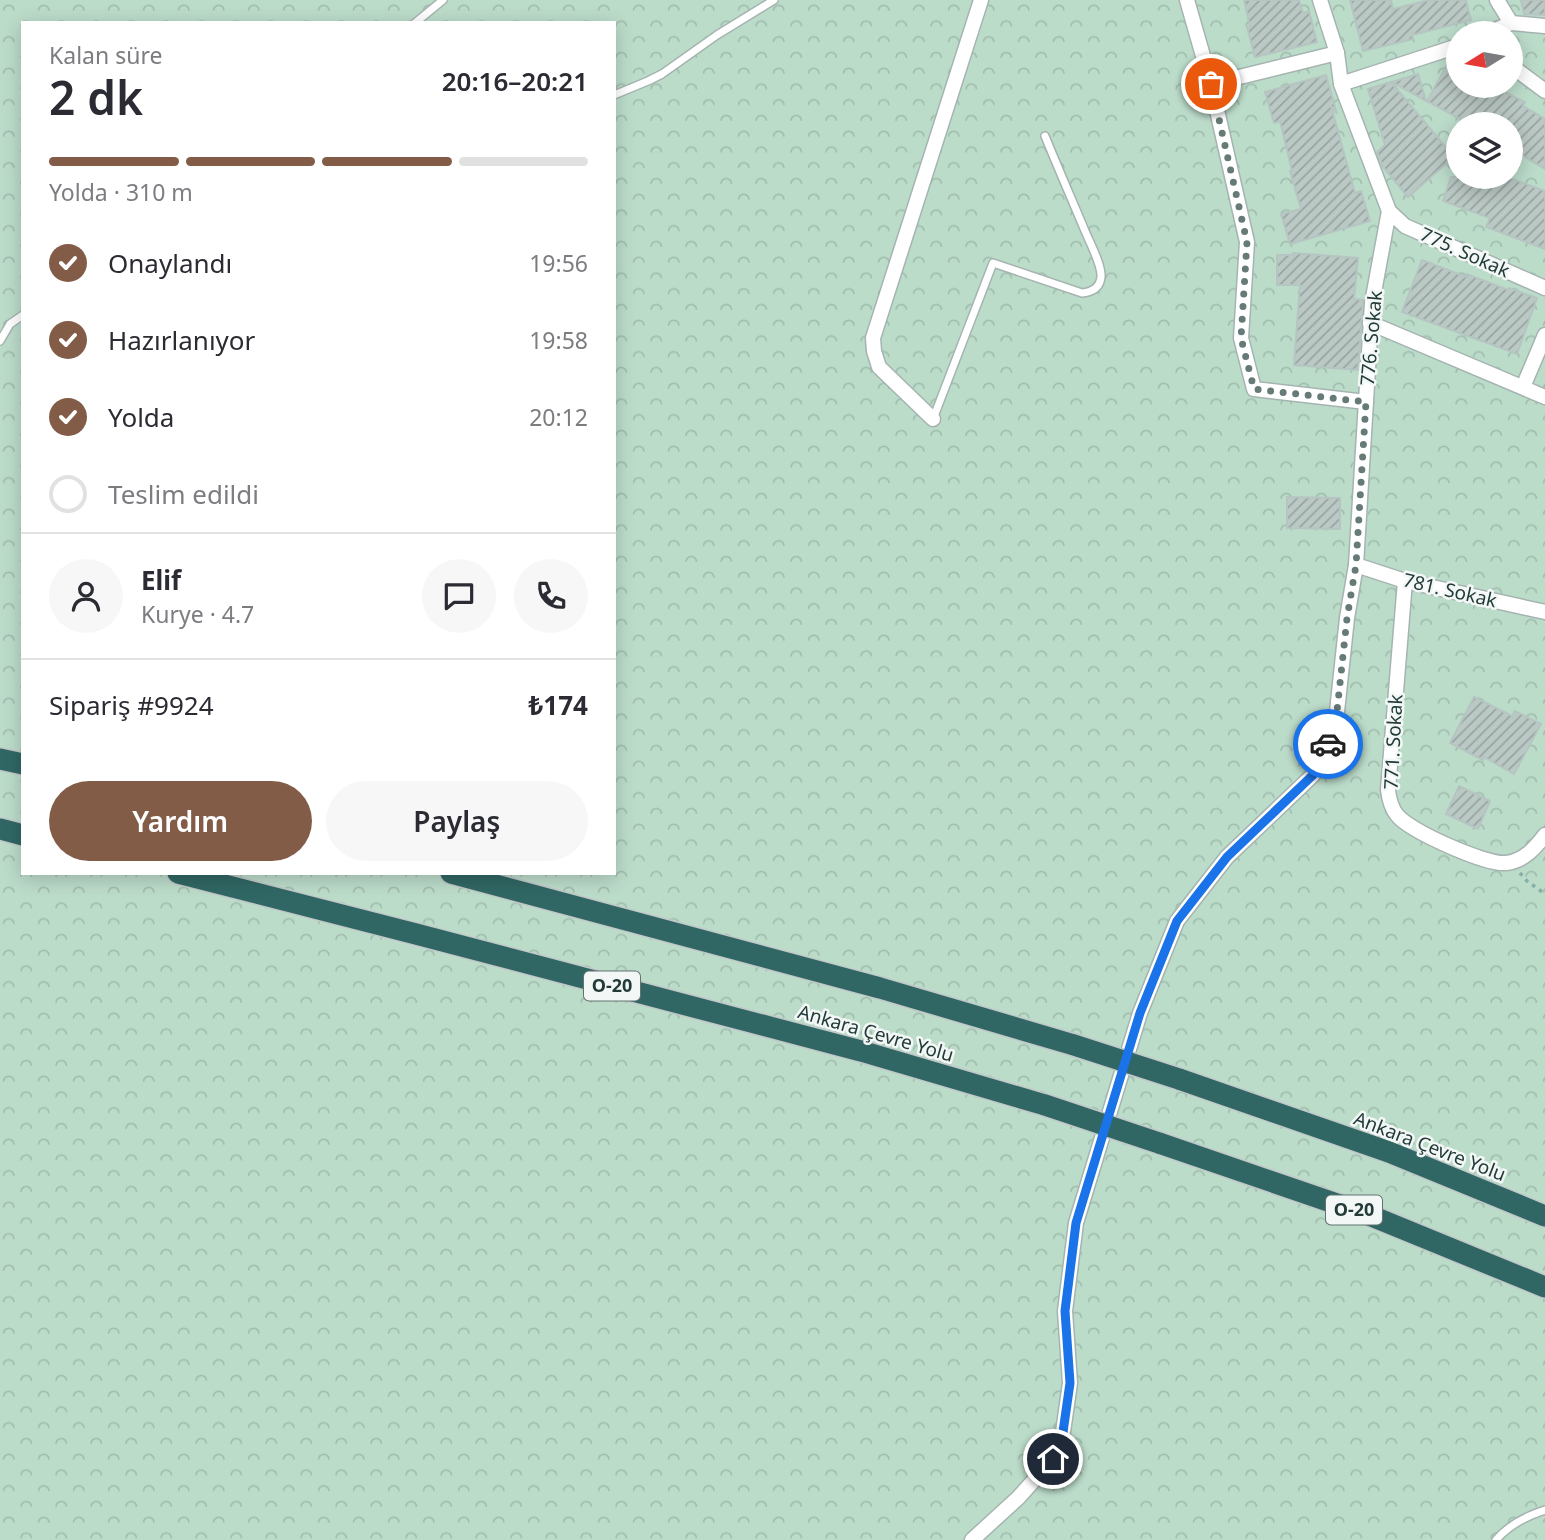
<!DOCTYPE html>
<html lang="tr">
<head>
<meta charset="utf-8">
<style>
  :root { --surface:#fff; --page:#f7f7f7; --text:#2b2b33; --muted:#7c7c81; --line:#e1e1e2; --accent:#825c47 }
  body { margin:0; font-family:"Noto Sans",sans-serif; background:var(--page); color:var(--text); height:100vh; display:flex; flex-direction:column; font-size:26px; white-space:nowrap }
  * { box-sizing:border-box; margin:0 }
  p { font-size:23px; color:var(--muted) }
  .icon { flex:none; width:38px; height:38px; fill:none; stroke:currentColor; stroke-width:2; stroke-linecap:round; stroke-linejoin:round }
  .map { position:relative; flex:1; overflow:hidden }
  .details { position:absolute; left:21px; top:21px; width:595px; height:854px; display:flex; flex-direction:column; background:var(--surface); border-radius:0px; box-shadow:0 4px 18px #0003 }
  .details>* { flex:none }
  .needle { width:46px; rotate:259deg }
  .tools { position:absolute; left:1446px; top:21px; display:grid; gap:14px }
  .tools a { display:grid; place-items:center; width:77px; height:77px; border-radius:50%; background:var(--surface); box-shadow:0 4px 18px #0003; font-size:35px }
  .pin { position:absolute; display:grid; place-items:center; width:60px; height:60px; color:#fff; margin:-30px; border:4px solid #fff; border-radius:50%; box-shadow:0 2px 7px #0007 }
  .courier { position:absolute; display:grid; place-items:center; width:70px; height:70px; margin:-35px; border:5px solid #1a73e8; border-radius:50%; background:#fff; color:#222; box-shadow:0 2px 9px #0007 }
  .head em { font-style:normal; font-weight:600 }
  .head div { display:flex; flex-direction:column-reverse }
  .head { display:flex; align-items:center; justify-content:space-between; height:119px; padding:0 28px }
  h1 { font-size:46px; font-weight:600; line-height:52px }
  .bar { display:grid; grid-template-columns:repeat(4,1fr); gap:10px 7px; align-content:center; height:84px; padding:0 28px }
  .bar i { height:9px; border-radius:5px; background:var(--line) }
  .bar .active { background:var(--accent) }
  .bar p { grid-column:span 4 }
  .line { display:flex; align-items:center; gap:18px; padding:0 28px; border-top:2px solid var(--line) }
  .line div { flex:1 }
  .round { display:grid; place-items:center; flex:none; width:74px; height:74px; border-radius:37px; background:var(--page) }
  ol { padding:0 28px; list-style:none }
  li { display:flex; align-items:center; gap:21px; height:77px }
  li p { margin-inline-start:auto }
  li .icon { padding:7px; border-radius:50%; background:var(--accent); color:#fff; stroke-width:4 }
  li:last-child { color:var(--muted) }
  li i { width:38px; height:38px; border:4px solid var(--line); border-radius:50% }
  .action { display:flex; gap:14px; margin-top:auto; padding:14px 28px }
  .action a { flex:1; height:80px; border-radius:42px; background:var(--accent); color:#fff; font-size:28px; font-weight:600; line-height:80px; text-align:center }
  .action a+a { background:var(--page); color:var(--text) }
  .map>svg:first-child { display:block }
  .park { fill:url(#park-crowns); fill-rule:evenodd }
  .building { fill:url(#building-hatch); stroke:#b5c5c1; stroke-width:2 }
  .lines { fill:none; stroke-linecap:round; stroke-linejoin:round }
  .lane-casing { stroke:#a5b4b1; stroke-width:10 }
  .street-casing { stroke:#a5b4b1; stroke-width:17 }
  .highway-casing { stroke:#c1c8c8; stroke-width:24 }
  .path { stroke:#84aea7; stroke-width:3.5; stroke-dasharray:3.5 5; stroke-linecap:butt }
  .lane { stroke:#fff; stroke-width:7 }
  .street { stroke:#fff; stroke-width:14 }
  .highway { stroke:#306764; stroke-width:21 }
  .highway-bridge-casing { stroke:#c1c8c8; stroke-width:24; stroke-linecap:butt }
  .highway-bridge { stroke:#306764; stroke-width:21 }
  .done { stroke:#667a77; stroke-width:7; stroke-dasharray:0 12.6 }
  .route { stroke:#1a73e8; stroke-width:9 }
  .labels { text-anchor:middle; stroke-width:5; stroke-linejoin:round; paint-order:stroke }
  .shield { fill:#f3f8f6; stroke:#617472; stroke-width:2 }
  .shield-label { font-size:18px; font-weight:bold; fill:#233c39 }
  .street-label { font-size:19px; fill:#233c39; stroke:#f3f8f6 }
</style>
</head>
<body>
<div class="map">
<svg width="1545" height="1540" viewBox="0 0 1545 1540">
  <defs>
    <pattern id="park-crowns" width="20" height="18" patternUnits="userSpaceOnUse" patternTransform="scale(1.75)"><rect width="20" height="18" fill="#bcdcca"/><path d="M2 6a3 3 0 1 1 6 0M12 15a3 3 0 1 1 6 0" fill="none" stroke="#a1beae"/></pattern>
    <pattern id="building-hatch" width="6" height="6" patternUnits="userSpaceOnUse" patternTransform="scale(1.75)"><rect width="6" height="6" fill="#bbc9c5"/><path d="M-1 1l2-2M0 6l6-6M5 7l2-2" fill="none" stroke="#98a4a1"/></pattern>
  </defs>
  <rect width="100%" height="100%" fill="#e2ece9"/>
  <path class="park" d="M0 0H1545V1540H0ZM23 23H614V873H23ZM1458 33H1510V86H1458ZM1458 124H1510V177H1458Z"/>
  <g class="building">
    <path d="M1244 0H1299L1303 13 1309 11 1317 42 1255 57 1247 27 1250 26Z"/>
    <path d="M1350 0H1391L1393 9 1429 0H1466L1471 20 1412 35 1413 39 1363 51Z"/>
    <path d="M1521 0H1545V15L1524 14Z"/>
    <path d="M1458 56V86H1493L1525 102 1523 106 1545 119V169L1510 148V124H1469L1427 101 1450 59Z"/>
    <path d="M1418 74 1426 101 1392 82Z"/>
    <path d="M1326 75 1337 114 1331 106 1355 193 1361 191 1370 221 1290 244 1281 214 1301 209 1290 171H1292L1280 121 1274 123 1265 92Z"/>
    <path d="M1391 82 1454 157 1408 197 1383 167 1377 152 1385 145 1368 89Z"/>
    <path d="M1451 177H1507L1545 191V249L1486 227 1490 218 1443 201Z"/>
    <path d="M1293 253 1358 258 1354 299 1363 300 1358 370 1294 365 1300 285H1277V255H1293Z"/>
    <path d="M1422 260 1466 277 1467 274 1508 290 1509 288 1537 298 1517 354 1402 312Z"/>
    <path d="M1287 497 1340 498V529L1287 528Z"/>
    <path d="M1474 697 1512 716 1515 711 1541 724 1514 774 1484 757 1483 760 1450 743Z"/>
    <path d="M1459 786 1490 801 1478 829 1446 814Z"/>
  </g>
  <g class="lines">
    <defs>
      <g id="lane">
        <path d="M415 23 443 0"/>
        <path d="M614 95 648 81 662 74 717 35 774 0"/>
        <path d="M0 341 10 324 23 315"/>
        <path d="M933 419 993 263 1082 293C1092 292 1100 288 1101 277 1102 265 1090 243 1085 231 1072 200 1058 168 1045 136"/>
        <path d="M1496 1540C1509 1525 1526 1516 1545 1510"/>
      </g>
      <g id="street">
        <path d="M1187 0 1211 84 1247 242 1241 338 1254 389 1366 402"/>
        <path d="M1497 0 1511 23"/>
        <path d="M1489 33 1511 23 1545 26"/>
        <path d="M1510 65 1545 91"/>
        <path d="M1211 84 1337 53"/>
        <path d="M1341 84 1458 46"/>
        <path d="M1389 211 1405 226 1545 288"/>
        <path d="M1370 323 1545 397"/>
        <path d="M1523 387 1545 335"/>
        <path d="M933 419 879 367 874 351 873 338 981 0"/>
        <path d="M1356 565 1405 581 1545 612"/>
        <path d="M1405 581 1388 790C1389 798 1391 808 1397 815 1409 831 1486 865 1506 863 1524 861 1535 848 1545 835"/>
        <path d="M972 1540 1018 1498 1053 1459 1063 1432 1070 1383 1065 1311 1076 1223 1140 1013 1177 921 1227 857 1313 775 1335 730 1347 618 1356 565 1372 303 1389 211 1341 84 1337 53 1320 0"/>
      </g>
      <g id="highway">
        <path d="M0 759 23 764"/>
        <path d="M0 829 23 835"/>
        <path d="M178 873 416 934 861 1051 1045 1105"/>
        <path d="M451 873 880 988 1074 1045"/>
        <path d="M1179 1079 1389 1152 1545 1216"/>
        <path d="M1159 1143 1369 1215 1545 1287"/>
      </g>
    </defs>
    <use href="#lane" class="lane-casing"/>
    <use href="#street" class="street-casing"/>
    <use href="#highway" class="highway-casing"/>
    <path class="path" d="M1520 873 1527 881 1545 894"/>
    <use href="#lane" class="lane"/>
    <use href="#street" class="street"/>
    <use href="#highway" class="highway"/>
    <defs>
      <g id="highway-bridge">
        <path d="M1074 1045 1179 1079"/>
        <path d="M1045 1105 1159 1143"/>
      </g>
    </defs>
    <use href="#highway-bridge" class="highway-bridge-casing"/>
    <use href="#highway-bridge" class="highway-bridge"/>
  </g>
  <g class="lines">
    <path class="done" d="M1211 84 1247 242 1241 338 1254 389 1366 402 1356 565 1347 618 1335 730 1328 744"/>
    <path class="route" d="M1053 1459 1063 1432 1070 1383 1065 1311 1076 1223 1140 1013 1177 921 1227 857 1313 775 1328 744"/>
  </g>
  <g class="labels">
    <g class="shield">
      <rect x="584" y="971.5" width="56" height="29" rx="5"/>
      <rect x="1326" y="1195.5" width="56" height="29" rx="5"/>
    </g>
    <g class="shield-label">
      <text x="612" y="992">O-20</text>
      <text x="1354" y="1216">O-20</text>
    </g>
    <g class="street-label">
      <text transform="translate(1465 252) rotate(24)" y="7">775. Sokak</text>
      <text transform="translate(1371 338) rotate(-85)" y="7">776. Sokak</text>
      <text transform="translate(1450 590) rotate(13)" y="7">781. Sokak</text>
      <text transform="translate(1393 742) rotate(-87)" y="7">771. Sokak</text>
      <text transform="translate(876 1033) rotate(16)" y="7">Ankara Çevre Yolu</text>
      <text transform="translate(1430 1146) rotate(21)" y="7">Ankara Çevre Yolu</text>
    </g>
  </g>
</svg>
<div class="tools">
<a><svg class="needle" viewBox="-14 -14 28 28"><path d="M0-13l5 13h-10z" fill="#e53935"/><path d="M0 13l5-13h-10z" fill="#7c7c81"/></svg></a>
<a><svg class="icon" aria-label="layers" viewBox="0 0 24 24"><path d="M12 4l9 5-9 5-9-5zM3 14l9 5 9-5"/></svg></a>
</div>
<div class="pin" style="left:1211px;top:84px;background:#ea580c"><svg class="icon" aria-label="bag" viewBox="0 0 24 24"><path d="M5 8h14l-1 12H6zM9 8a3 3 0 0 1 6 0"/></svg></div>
<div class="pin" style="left:1053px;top:1459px;background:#1f2937"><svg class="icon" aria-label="home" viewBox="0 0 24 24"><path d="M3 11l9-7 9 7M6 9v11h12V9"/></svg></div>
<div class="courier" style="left:1328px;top:744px"><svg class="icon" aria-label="car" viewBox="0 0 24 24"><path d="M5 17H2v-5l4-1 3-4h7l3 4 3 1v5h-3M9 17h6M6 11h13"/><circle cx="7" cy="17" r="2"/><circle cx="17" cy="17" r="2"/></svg></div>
<section class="details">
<div class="head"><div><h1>2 dk</h1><p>Kalan süre</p></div><em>20:16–20:21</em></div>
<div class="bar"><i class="active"></i><i class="active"></i><i class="active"></i><i></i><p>Yolda · 310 m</p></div>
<ol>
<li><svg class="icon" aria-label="check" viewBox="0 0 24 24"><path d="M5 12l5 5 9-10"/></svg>Onaylandı<p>19:56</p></li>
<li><svg class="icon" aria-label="check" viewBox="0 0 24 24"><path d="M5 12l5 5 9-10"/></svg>Hazırlanıyor<p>19:58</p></li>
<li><svg class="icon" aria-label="check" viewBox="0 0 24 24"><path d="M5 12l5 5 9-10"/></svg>Yolda<p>20:12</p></li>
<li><i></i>Teslim edildi</li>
</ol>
<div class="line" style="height:126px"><a class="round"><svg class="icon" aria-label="person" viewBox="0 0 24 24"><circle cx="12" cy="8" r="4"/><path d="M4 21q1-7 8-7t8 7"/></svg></a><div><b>Elif</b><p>Kurye · 4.7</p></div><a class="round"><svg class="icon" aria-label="chat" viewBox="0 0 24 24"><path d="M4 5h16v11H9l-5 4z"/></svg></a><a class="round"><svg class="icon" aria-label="phone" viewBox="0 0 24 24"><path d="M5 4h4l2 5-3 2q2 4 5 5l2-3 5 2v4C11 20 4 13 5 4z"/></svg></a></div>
<div class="line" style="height:91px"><div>Sipariş #9924</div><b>₺174</b></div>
<div class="action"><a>Yardım</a><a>Paylaş</a></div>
</section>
</div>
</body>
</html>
